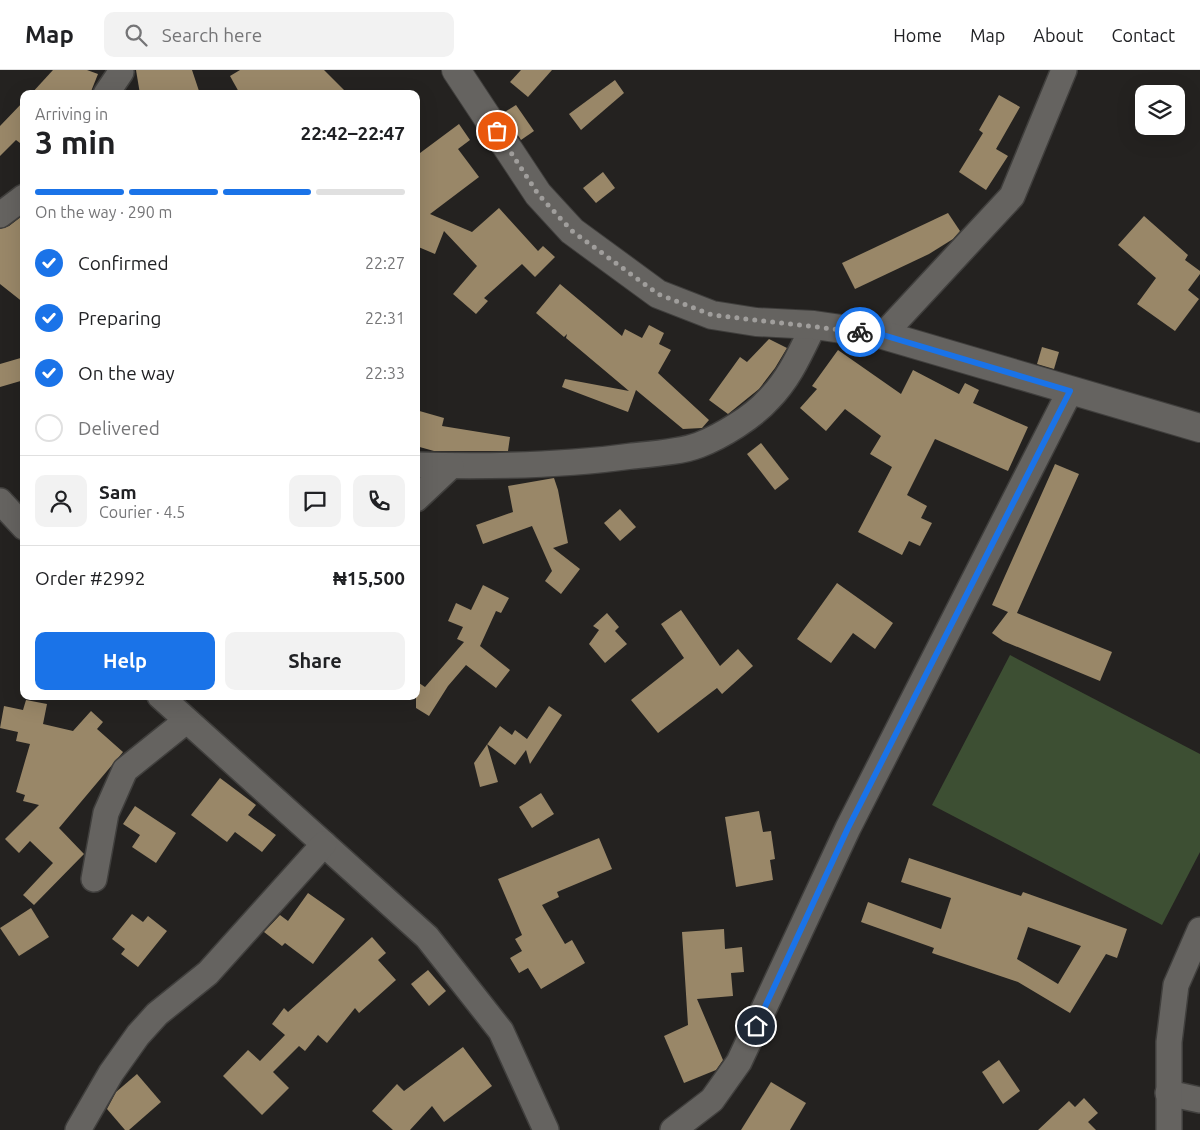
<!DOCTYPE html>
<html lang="en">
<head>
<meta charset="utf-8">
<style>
  :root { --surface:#fff; --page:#f2f2f2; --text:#202124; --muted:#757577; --line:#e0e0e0; --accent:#1a73e8 }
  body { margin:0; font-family:Ubuntu,sans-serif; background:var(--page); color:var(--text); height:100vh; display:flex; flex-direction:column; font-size:19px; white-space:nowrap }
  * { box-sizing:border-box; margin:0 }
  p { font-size:16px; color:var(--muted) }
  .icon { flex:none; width:28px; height:28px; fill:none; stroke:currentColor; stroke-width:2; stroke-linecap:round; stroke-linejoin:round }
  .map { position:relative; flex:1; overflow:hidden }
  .side { position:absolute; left:20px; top:20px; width:400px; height:610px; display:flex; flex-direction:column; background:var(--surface); border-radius:10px; box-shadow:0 5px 20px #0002 }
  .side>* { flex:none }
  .tools { position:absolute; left:1135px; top:15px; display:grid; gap:10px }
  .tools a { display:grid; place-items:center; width:50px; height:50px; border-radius:10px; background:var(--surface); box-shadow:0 5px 20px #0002; font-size:25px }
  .pin { position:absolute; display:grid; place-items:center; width:42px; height:42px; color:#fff; margin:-21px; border:2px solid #fff; border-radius:50%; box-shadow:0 1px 5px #0007 }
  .courier { position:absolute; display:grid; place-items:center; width:50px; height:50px; margin:-25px; border:4px solid #1a73e8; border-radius:50%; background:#fff; color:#222; box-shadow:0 1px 6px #0007 }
  .headline em { font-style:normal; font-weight:700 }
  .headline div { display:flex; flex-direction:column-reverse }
  .headline { display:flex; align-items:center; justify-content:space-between; height:85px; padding:0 15px }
  h1 { font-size:32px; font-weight:700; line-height:38px }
  .bar { display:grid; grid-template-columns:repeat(4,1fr); gap:8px 5px; align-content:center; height:60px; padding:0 15px }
  .bar i { height:6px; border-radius:4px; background:var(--line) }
  .bar .current { background:var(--accent) }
  .bar p { grid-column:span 4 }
  .line { display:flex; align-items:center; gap:12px; padding:0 15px; border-top:1px solid var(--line) }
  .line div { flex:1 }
  .round { display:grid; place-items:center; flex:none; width:52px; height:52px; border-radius:10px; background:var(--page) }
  ol { padding:0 15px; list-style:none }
  li { display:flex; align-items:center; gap:15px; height:55px }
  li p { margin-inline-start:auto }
  li .icon { padding:5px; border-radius:50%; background:var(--accent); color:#fff; stroke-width:4 }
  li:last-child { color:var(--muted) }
  li i { width:28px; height:28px; border:2px solid var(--line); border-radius:50% }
  .primary-button { display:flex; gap:10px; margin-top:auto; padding:10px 15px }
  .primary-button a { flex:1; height:58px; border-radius:10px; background:var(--accent); color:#fff; font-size:20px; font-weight:700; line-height:58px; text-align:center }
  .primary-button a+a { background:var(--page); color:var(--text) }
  header { display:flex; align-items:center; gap:30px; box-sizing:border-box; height:70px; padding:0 25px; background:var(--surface); border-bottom:1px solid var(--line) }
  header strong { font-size:24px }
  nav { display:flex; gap:28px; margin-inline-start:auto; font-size:18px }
  .search { width:350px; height:45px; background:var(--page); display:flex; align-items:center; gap:12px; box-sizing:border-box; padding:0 18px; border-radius:10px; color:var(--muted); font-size:19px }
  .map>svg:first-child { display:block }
  .green { fill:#3d4f33 }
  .building { fill:#998768; fill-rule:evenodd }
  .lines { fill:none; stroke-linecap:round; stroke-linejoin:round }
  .street-casing { stroke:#403f3d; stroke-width:28 }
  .secondary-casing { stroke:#403f3d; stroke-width:30 }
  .street { stroke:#656360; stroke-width:25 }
  .secondary { stroke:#656360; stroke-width:28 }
  .done { stroke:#a09e9c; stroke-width:5; stroke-dasharray:0 9 }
  .route { stroke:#1a73e8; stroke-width:6 }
</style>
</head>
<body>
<header>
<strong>Map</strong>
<div class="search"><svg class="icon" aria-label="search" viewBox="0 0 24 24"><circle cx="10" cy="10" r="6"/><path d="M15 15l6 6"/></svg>Search here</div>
<nav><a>Home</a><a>Map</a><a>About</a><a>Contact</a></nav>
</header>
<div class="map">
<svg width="1200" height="1060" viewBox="0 0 1200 1060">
  <rect width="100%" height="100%" fill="#242220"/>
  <path class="green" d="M1010 585 1200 684V782L1162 855 932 735Z"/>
  <g class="building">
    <path d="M53 0H87L98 4 90 24H31Z"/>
    <path d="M136 0H192L200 24H140Z"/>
    <path d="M240 0H324L348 24H240L230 6Z"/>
    <path d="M521 0H552L528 27 510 12Z"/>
    <path d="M615 10 624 23 581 60 569 44Z"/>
    <path d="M999 25 1020 37 996 79 1008 86 986 120 959 102 983 63 979 60Z"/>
    <path d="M24 31V76L16 70 0 86V56Z"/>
    <path d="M516 35 534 61 521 70 503 43Z"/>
    <path d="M459 54 470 70 458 79 479 107 430 144 472 162 499 138 538 181 543 176 555 187 535 207 522 194 484 228 488 231 476 244 453 224 477 196 444 161 435 184 416 176V86Z"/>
    <path d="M603 102 615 118 596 133 583 118Z"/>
    <path d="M948 143 960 161 953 169 929 184 855 219 842 193Z"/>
    <path d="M22 146 24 149V233L0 214V159L9 156Z"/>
    <path d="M1144 146 1188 185 1185 190 1200 201V204L1188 220 1199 229 1175 261 1137 234 1156 208 1118 175Z"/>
    <path d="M560 214 622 266 625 259 642 268 649 255 664 263 659 274 671 280 658 303 709 350 702 358 683 359 636 320 628 342 562 317 565 309 629 321 566 268 567 264 564 267 536 243Z"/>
    <path d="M769 269 787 278 775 298 759 319 728 344 709 330 740 287 747 292Z"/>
    <path d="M1042 277 1059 282 1054 299 1037 294Z"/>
    <path d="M838 280 901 324 913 300 959 324 965 313 979 320 973 333 1028 357 1008 401 935 369 907 425 927 436 921 448 932 453 920 476 909 471 902 485 858 462 892 397 870 384 881 366 845 339 826 361 800 338 817 319 812 316Z"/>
    <path d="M24 287V310L0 317V294Z"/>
    <path d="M416 340 444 348 442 356 510 367 508 381H434L416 376Z"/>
    <path d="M761 373 789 409 775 420 747 384Z"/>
    <path d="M1055 394 1079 404 1017 543 1112 582 1100 611 1003 571 992 563 1008 542 992 535Z"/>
    <path d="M554 408 558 420 568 473 553 478 580 499 561 524 545 511 552 501 532 456 483 474 476 455 513 442 508 416Z"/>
    <path d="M620 439 636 457 620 471 604 453Z"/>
    <path d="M837 513 893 553 875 579 853 563 831 593 797 569Z"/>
    <path d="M483 515 509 528 501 543 496 541 480 576 510 600 496 618 466 595 448 616 429 646 416 638V611L425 617 464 572 457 569 463 557 448 551 456 533 471 540Z"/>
    <path d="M681 540 720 596 738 579 753 596 722 624 717 618 658 663 631 630 684 588 661 554Z"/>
    <path d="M607 543 619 557 615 561 627 574 605 593 589 574 599 560 593 556Z"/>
    <path d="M26 630 47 634 43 654 73 661 91 641 103 652 97 659 123 682 59 758 84 784 34 835 23 825 53 793 30 771 19 783 5 769 39 735 23 731 25 725 16 722 30 674 16 671 18 662 0 658 4 636 23 640Z"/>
    <path d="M549 636 562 645 530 694 526 680 515 695 487 674 498 712 480 717 474 693 500 656 512 665 515 660 527 669Z"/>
    <path d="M220 708 256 735 248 745 276 765 262 782 235 762 227 772 191 745Z"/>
    <path d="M541 723 554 744 532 758 519 737Z"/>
    <path d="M135 736 176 763 156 793 132 777 140 765 123 754Z"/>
    <path d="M759 741 763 762 771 761 775 789 770 790 773 810 736 817 725 747Z"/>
    <path d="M599 768 612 799 557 822 559 827 542 835 565 874 572 870 585 893 541 919 528 898 519 903 510 888 522 881 515 869 522 865 498 809Z"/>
    <path d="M909 788 1021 826 1023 822 1127 859 1117 888 1106 884 1070 943 1018 912 932 883 934 878 861 852 868 832 941 859 951 828 901 812ZM1028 857 1081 876 1058 914 1017 889Z"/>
    <path d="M308 823 345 849 313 894 285 873 282 876 264 862 280 845 288 851Z"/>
    <path d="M31 838 49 867 19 886 0 858Z"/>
    <path d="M132 844 143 852 148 846 167 861 138 897 121 884 125 879 112 869Z"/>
    <path d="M724 859 725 879 742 877 744 902 731 903 733 926 697 929 723 990 716 1000 684 1013 664 966 688 955 682 862Z"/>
    <path d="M372 867 386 883 378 890 396 910 359 943 355 938 327 973 318 965 305 981 299 976 273 1002 289 1018 262 1045 223 1006 248 980 260 991 285 965 272 954 284 938 288 942Z"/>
    <path d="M428 900 446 921 429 936 411 914Z"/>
    <path d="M463 977 492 1016 444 1052 432 1036 410 1060H393L372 1041 397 1014 404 1021Z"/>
    <path d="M999 990 1020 1021 1003 1034 982 1002Z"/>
    <path d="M137 1004 161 1032 129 1060H125L107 1039 116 1022Z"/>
    <path d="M771 1012 806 1033 790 1060H741Z"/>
    <path d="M1084 1028 1098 1043 1088 1052 1096 1060H1038L1069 1031 1075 1037Z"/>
  </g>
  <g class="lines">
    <defs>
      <g id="street">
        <path d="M106 24 121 2"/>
        <path d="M0 145 24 127"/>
        <path d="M883 265 1012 126 1064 0"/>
        <path d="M416 395C489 397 560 396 632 386 652 384 681 382 699 375 722 366 753 347 769 329 790 308 801 281 814 255"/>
        <path d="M416 429 451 396"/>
        <path d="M0 431 24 457"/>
        <path d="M160 626 427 867 501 961 546 1060"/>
        <path d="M94 809 106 743 125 700 186 651"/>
        <path d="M1168 1023 1200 1030"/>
        <path d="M78 1060 111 1003 138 965 157 944 208 903 324 774"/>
        <path d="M673 1060 712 1030 739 992 848 758 1070 321"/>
        <path d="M1169 1060V972L1176 915 1200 860"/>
      </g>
      <path id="secondary" d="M456 0 538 124 572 161 658 224 712 245 756 252 814 255 883 265 1200 358"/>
    </defs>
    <use href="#street" class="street-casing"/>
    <use href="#secondary" class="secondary-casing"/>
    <use href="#street" class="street"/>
    <use href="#secondary" class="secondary"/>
  </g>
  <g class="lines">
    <path class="done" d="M497 61 538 124 572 161 658 224 712 245 860 262"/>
    <path class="route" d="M756 956 848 758 1070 321 883 265 860 262"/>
  </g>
</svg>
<div class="tools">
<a><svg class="icon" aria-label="layers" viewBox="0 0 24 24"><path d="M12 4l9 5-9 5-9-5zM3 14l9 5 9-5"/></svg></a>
</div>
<div class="pin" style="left:497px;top:61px;background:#ea580c"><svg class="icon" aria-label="bag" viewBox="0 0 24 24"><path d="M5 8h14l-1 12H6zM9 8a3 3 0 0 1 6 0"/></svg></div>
<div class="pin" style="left:756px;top:956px;background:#1f2937"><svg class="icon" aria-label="home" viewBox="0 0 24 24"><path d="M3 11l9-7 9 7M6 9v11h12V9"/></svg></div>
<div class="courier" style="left:860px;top:262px"><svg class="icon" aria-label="bike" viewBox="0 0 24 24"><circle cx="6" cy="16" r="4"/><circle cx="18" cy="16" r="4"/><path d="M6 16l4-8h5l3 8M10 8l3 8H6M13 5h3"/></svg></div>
<section class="side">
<div class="headline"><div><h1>3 min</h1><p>Arriving in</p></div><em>22:42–22:47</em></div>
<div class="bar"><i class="current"></i><i class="current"></i><i class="current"></i><i></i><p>On the way · 290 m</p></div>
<ol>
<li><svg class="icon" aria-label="check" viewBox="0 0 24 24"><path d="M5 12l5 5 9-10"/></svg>Confirmed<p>22:27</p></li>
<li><svg class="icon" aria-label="check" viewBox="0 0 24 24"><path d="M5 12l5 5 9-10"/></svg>Preparing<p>22:31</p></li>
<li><svg class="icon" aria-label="check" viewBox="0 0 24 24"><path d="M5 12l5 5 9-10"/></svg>On the way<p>22:33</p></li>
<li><i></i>Delivered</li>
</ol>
<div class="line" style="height:90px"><a class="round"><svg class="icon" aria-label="person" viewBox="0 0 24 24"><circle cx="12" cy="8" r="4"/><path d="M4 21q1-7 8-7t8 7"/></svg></a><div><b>Sam</b><p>Courier · 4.5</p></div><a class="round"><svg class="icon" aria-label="chat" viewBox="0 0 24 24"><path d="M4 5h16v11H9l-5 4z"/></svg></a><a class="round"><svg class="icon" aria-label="phone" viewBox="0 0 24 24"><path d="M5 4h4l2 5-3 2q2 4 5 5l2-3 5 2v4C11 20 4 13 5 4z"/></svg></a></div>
<div class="line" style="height:65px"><div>Order #2992</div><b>₦15,500</b></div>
<div class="primary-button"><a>Help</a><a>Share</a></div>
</section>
</div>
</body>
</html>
